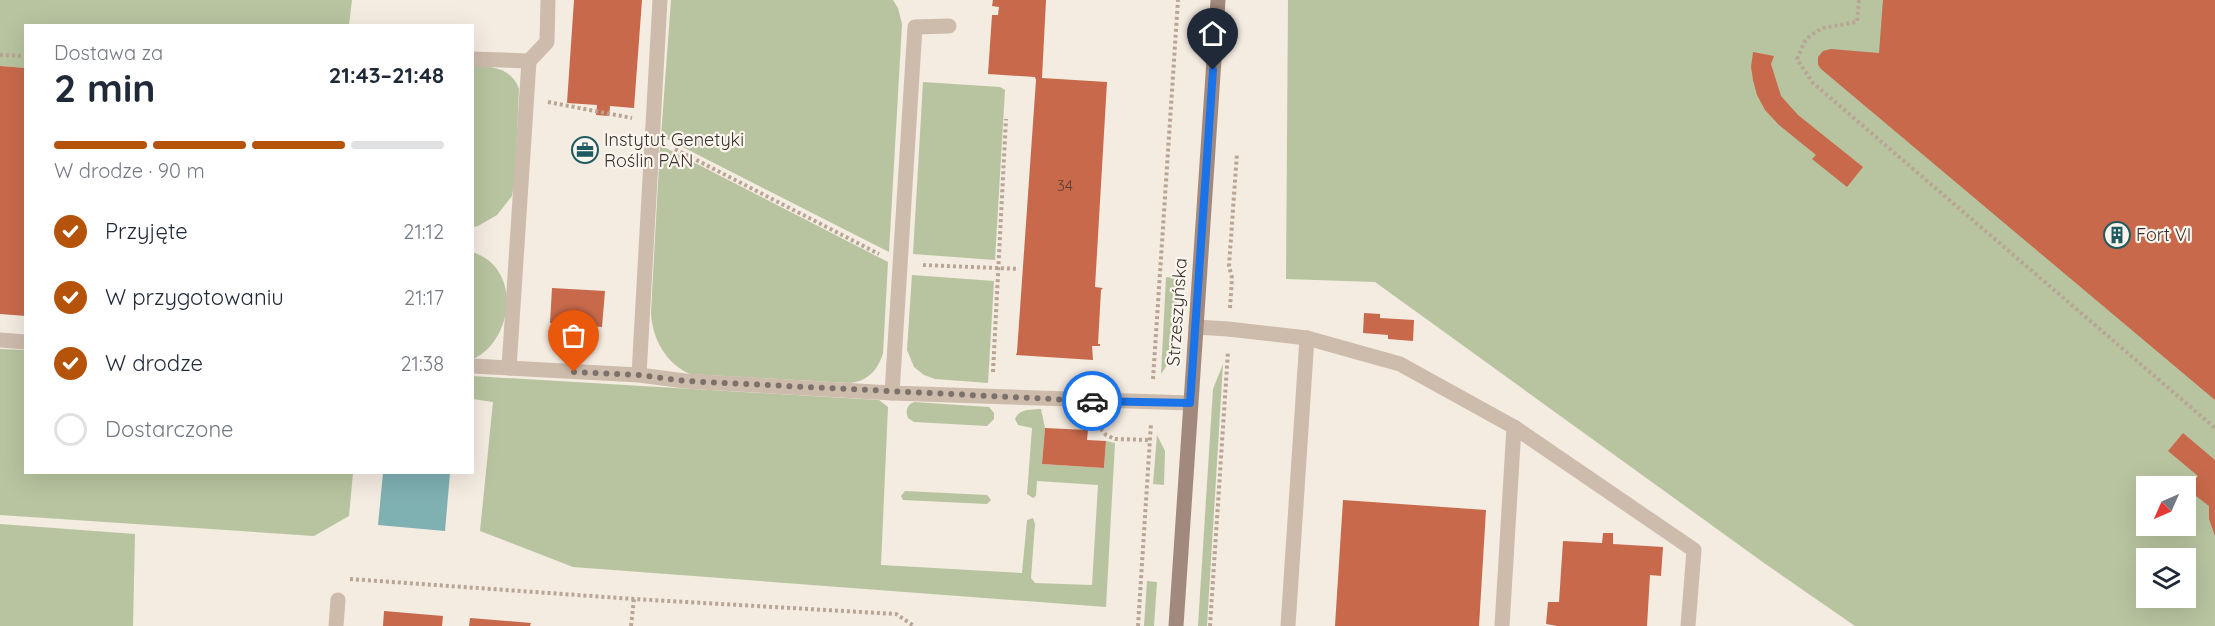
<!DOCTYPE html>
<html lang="pl">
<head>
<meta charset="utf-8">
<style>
  :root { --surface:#fff; --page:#f6f6f7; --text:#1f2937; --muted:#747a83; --line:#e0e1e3; --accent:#b45309 }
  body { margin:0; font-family:Quicksand,sans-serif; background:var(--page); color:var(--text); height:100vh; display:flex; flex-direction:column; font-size:22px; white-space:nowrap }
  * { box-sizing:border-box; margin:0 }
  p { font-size:20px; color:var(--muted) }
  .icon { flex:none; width:33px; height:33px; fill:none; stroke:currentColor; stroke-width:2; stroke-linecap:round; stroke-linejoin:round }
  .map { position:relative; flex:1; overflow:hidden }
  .drawer { position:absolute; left:24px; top:24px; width:450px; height:450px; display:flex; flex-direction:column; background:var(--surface); border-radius:0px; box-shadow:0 6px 24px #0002 }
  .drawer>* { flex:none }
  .needle { width:39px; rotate:225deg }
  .buttons { position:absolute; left:2136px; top:476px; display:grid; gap:12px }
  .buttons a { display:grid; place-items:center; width:60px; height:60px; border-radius:0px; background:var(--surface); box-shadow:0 6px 24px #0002; font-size:30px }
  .pin { position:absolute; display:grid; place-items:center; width:51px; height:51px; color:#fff; margin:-62px -26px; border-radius:50% 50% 50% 0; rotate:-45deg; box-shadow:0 0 6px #0007 }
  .pin .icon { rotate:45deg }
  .courier { position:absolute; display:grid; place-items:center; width:60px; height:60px; margin:-30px; border:4px solid #1a73e8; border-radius:50%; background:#fff; color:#222; box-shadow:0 2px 8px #0007 }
  .overview em { font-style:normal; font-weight:800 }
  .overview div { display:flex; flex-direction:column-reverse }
  .overview { display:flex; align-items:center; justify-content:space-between; height:102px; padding:0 30px }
  h1 { font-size:39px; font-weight:800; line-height:45px }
  .bar { display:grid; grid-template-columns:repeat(4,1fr); gap:9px 6px; align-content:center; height:72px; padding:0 30px }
  .bar i { height:8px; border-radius:4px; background:var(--line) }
  .bar .selected { background:var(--accent) }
  .bar p { grid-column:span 4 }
  ol { padding:0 30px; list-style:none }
  li { display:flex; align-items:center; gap:18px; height:66px }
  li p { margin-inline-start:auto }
  li .icon { padding:6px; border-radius:50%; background:var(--accent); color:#fff; stroke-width:4 }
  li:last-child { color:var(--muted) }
  li i { width:33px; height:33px; border:3px solid var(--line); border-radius:50% }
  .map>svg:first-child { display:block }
  .green { fill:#b8c4a0; fill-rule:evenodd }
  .water { fill:#7fb0b2 }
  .building { fill:#c8694b }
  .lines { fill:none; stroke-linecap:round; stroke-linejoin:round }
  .path { stroke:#b9a596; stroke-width:4; stroke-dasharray:3 3; stroke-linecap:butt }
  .lane { stroke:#cdbbac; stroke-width:15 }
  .secondary { stroke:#a18a7d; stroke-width:15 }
  .done { stroke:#7c716b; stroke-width:6; stroke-dasharray:0 10.8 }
  .route { stroke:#1a73e8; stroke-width:8 }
  .labels { text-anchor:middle; stroke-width:4.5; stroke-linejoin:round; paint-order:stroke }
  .number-label { font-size:15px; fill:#5e3e33 }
  .poi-label { font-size:18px; fill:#3b302b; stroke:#fbf5ee; text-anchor:start }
  .street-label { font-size:18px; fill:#3b302b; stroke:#fbf5ee }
</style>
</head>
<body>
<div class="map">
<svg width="2215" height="626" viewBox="0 0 2215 626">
  <rect width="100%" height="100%" fill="#f4ebe1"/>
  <g class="green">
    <path d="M0 0H352L349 25 26 26 25 68 0 66Z"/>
    <path d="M671 0H893L898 8 902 24 889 252 661 136Z"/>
    <path d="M1288 0H2215V626H1855L1764 563 1375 282 1286 279ZM2146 486H2186V525H2146ZM2146 558H2186V597H2146Z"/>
    <path d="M473 66C491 66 512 68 519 89L515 178 512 196 497 215 478 226 473 227Z"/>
    <path d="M923 82 1000 87 1005 90 995 260 913 254Z"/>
    <path d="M660 145 888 262 883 353C878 370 867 382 849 383L690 374C666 364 652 338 651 313Z"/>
    <path d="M472 252C522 267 514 340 473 359Z"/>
    <path d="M912 275 994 281 988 383 935 379 924 375 914 367 907 350Z"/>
    <path d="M1166 277 1178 278C1176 307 1180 351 1161 374Z"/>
    <path d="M0 349 25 350 26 472 353 473 349 516 314 536 0 515Z"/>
    <path d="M1223 364 1207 626H1198L1213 389Z"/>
    <path d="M472 376 879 400 888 407 881 565 1022 573 1027 520 1033 518 1035 524 1031 578 1035 583 1092 585 1098 485 1037 481 1036 496 1033 498 1027 494 1032 428 1018 425 1015 419C1020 408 1030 410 1041 409L1045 428 1042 464 1104 468 1106 441 1115 443 1106 607 573 567 480 531 493 402 473 399Z"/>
    <path d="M914 402 989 407 994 413V419L987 426 914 422 908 418C905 411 907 405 914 402Z"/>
    <path d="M1157 435 1165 451 1164 485 1153 484Z"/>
    <path d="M905 491 987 495 991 500 987 504 903 500 901 496Z"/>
    <path d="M0 524 135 534 133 626H0Z"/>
    <path d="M1147 581 1157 582 1154 626H1144Z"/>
  </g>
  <path class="water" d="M383 473H450L445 531 378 525Z"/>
  <g class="building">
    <path d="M574 0H642L634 108 610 106 609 116 596 115 597 105 567 103Z"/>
    <path d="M993 0H1046L1042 78 1107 82 1095 287 1103 288 1101 290 1098 344H1100V346H1092L1093 360 1016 355 1017 352 1036 80 1035 77 988 74 992 15H998L999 7 992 6Z"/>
    <path d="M1883 0H2215V400L1821 69 1818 65V57L1823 51 1831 49 1879 53Z"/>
    <path d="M1753 52 1774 56 1771 64 1781 96 1798 115 1863 167 1847 187 1812 159 1816 155 1779 125 1765 110 1757 95 1753 80 1751 67Z"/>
    <path d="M0 66 26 68V316L0 314Z"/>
    <path d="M552 288 605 291 602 327 582 325 581 337 569 336 570 325 550 323Z"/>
    <path d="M1364 313 1380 314V318L1414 320 1413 341 1388 339V335L1363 333Z"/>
    <path d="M1045 428 1088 430 1087 440 1106 441 1104 468 1042 464Z"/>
    <path d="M2183 433 2215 460V536L2209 519V506L2187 489 2198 476 2168 451Z"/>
    <path d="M1343 500 1486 510 1479 626H1335Z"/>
    <path d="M1603 533H1613V544L1663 547 1661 576 1650 575 1647 626H1557L1546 624 1548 602H1559L1563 541 1602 543Z"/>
    <path d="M384 611 443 616 442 626H383Z"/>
    <path d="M470 618 531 623 530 626H469Z"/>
  </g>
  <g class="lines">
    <g class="path">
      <path d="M1859 0 1857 22 1822 28 1806 39 1797 59 1813 83 2215 428"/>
      <path d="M0 55 26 56"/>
      <path d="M548 102 632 118"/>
      <path d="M675 149 879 254"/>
      <path d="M923 265 1019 269"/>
      <path d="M1230 308 1232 278 1229 266 1237 153"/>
      <path d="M993 372 1006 119"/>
      <path d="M1153 379 1178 0"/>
      <path d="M1097 424 1106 435 1115 439 1150 440"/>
      <path d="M350 579 634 599 896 614 914 626"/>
      <path d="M631 626 634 599"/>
      <path d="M1138 626 1151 423"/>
      <path d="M1210 626 1228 351"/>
    </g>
    <g class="lane">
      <path d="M949 26 915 27 892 393 1190 403"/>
      <path d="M472 59 529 61 509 368"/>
      <path d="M529 61 547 42 548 0"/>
      <path d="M1196 327 1228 329 1307 338 1288 626"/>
      <path d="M1307 338 1400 364 1514 427 1694 550 1688 626"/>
      <path d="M0 340 26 342"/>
      <path d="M472 366 639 375 685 381 892 393"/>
      <path d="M639 375 660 0"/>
      <path d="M336 626 338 600"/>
      <path d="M1502 626 1514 427"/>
    </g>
    <path class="secondary" d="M1176 626 1218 0"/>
  </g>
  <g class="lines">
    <path class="done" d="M574 372 639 375 685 381 1092 401"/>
    <path class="route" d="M1092 401 1190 403 1213 70"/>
  </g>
  <defs>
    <symbol id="office-ring" viewBox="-11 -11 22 22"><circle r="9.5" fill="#fbf5ee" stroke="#1f5a5e" stroke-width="1.5"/><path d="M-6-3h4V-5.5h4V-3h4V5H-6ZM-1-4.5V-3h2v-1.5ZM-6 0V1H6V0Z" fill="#1f5a5e"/></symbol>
    <symbol id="building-ring" viewBox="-11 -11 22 22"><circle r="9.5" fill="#fbf5ee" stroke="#1f5a5e" stroke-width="1.5"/><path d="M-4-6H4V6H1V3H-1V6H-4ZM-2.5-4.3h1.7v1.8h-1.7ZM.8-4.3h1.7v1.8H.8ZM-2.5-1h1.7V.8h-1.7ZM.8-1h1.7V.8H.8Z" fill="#1f5a5e"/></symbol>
  </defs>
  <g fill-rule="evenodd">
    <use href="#office-ring" x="570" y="135" width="30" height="30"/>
    <use href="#building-ring" x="2102" y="220" width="30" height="30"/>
  </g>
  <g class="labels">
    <g class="number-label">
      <text x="1065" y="191">34</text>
    </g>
    <g class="poi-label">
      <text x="604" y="146">Instytut Genetyki<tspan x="604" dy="21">Roślin PAN</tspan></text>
      <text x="2136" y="241">Fort VI</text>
    </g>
    <g class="street-label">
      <text transform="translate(1177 312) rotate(-86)" y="6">Strzeszyńska</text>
    </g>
  </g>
</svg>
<div class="buttons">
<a><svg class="needle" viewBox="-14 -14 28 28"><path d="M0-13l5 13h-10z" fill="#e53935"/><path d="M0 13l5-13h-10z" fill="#747a83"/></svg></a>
<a><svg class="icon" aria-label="layers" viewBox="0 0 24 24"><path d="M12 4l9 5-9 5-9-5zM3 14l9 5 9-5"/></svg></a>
</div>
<div class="pin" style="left:574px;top:372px;background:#ea580c"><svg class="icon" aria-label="bag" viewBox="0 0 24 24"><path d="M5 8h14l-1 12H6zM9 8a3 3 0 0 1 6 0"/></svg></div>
<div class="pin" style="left:1213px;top:70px;background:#1f2937"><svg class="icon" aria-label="home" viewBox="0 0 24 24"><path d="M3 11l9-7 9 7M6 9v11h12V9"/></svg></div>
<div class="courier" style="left:1092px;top:401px"><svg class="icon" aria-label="car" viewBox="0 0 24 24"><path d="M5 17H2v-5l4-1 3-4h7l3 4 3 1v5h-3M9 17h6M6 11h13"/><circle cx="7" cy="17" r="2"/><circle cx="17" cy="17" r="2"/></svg></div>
<section class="drawer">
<div class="overview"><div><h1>2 min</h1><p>Dostawa za</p></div><em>21:43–21:48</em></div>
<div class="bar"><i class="selected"></i><i class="selected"></i><i class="selected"></i><i></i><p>W drodze · 90 m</p></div>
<ol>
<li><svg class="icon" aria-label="check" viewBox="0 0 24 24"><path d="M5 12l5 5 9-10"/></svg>Przyjęte<p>21:12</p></li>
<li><svg class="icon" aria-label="check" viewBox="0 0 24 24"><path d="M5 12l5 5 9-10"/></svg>W przygotowaniu<p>21:17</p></li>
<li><svg class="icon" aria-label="check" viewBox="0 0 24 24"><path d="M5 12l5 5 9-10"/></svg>W drodze<p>21:38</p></li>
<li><i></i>Dostarczone</li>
</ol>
</section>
</div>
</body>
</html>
